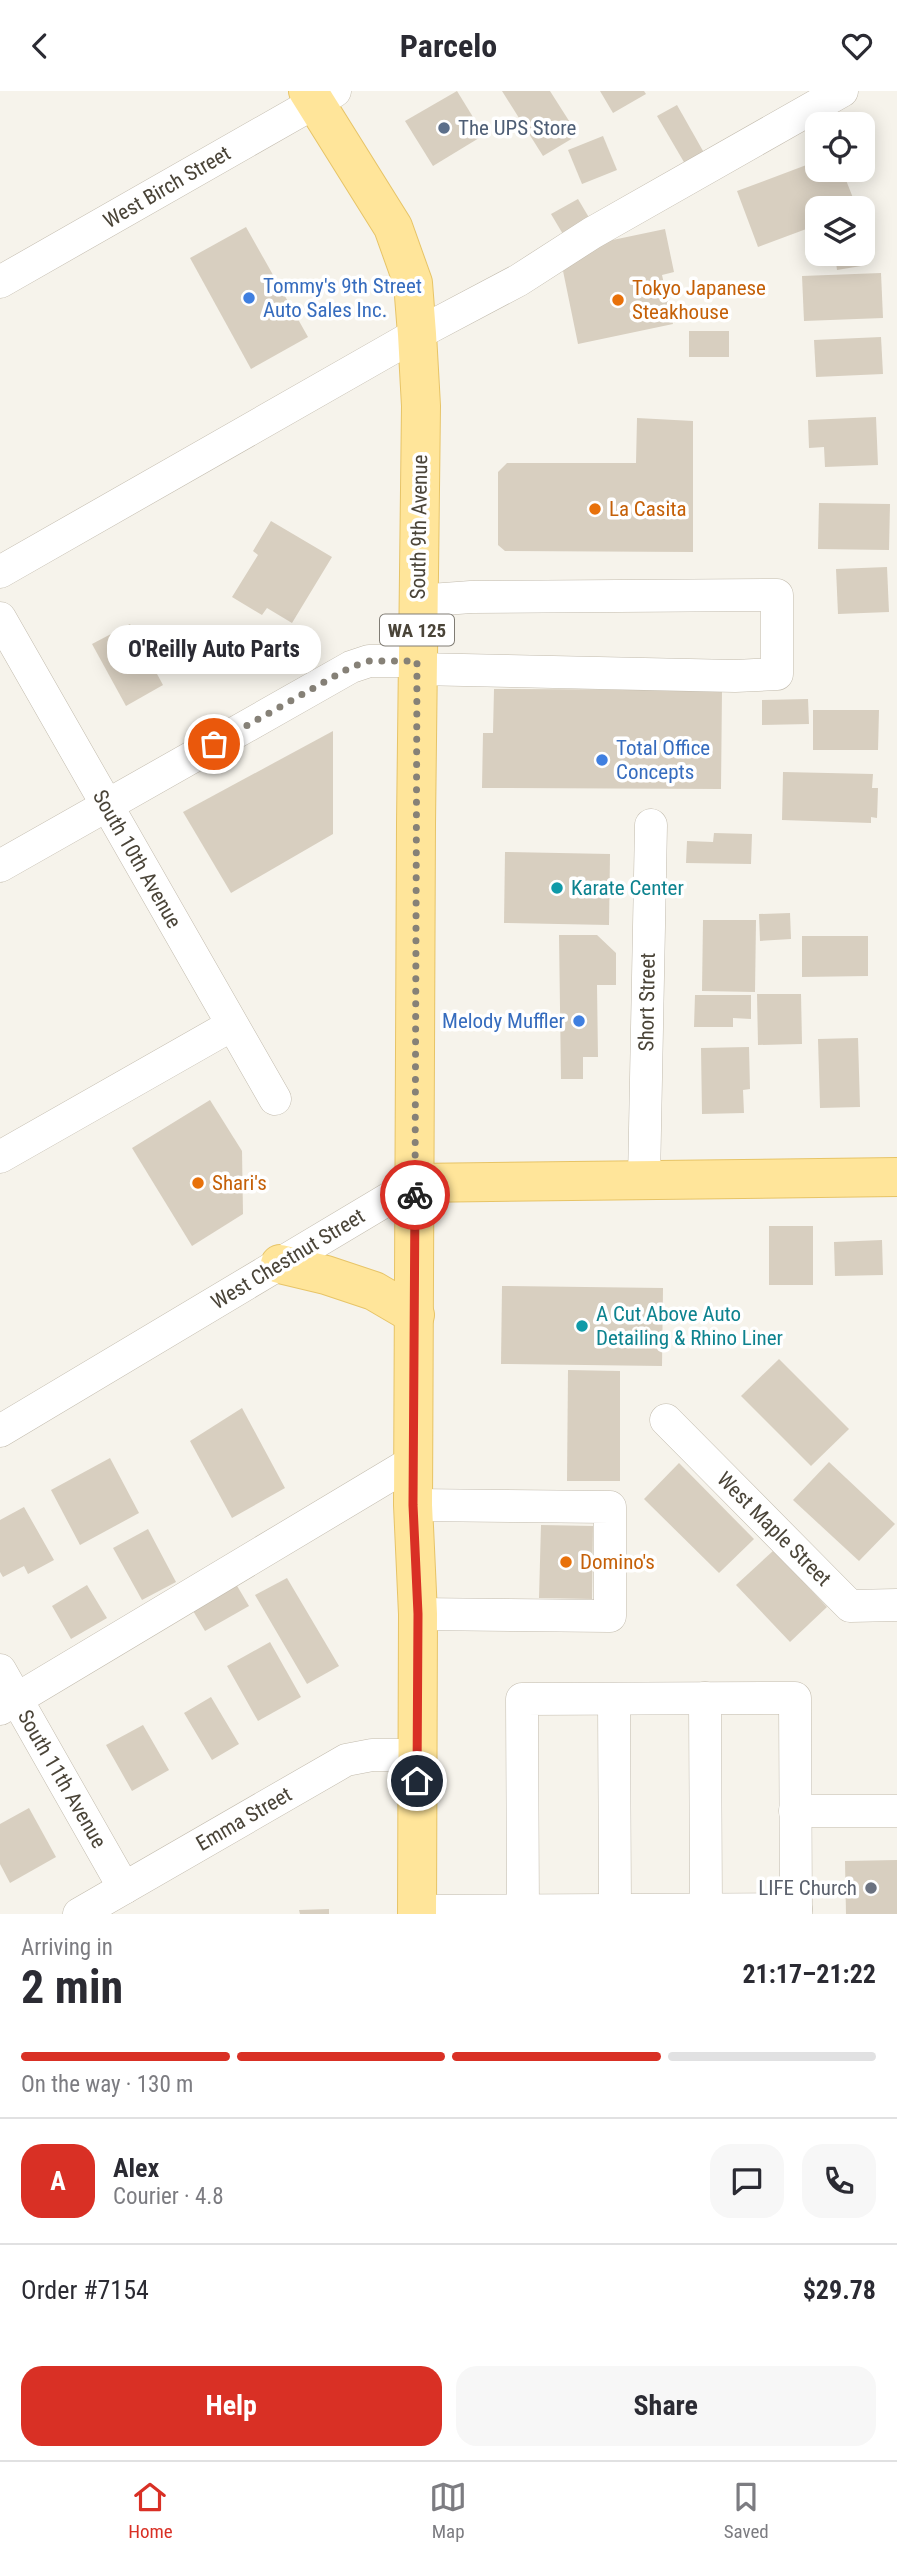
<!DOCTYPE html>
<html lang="en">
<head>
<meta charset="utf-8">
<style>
  :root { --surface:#fff; --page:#f7f7f7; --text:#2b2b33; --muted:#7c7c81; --line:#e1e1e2; --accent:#d93025 }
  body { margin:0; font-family:"Roboto Condensed",sans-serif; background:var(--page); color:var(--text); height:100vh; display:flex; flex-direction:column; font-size:26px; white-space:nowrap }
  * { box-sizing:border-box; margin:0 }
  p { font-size:23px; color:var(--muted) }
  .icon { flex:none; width:38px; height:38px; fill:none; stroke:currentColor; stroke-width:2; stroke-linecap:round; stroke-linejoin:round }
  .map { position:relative; height:1823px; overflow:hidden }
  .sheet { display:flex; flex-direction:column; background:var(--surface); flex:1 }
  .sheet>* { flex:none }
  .fabs { position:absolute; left:805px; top:21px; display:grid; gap:14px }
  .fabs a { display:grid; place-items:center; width:70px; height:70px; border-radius:14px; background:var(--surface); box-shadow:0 4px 18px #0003; font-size:35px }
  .pin { position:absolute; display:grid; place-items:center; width:60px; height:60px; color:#fff; margin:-30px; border:4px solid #fff; border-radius:50%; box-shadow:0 2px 7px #0007 }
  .courier { position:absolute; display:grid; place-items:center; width:70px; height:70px; margin:-35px; border:5px solid #d93025; border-radius:50%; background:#fff; color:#222; box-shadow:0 2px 9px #0007 }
  .bubble { position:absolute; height:49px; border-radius:21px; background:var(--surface); box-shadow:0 4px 18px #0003; font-size:23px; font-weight:700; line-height:49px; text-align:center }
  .overview em { font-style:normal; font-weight:700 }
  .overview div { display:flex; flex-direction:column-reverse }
  .overview { display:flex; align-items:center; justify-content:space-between; height:119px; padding:0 21px }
  h1 { font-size:46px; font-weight:700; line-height:52px }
  .bar { display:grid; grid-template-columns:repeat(4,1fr); gap:10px 7px; align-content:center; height:84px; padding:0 21px }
  .bar i { height:9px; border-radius:5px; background:var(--line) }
  .bar .selected { background:var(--accent) }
  .bar p { grid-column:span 4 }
  .line { display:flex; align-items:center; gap:18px; padding:0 21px; border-top:2px solid var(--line) }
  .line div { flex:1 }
  .round { display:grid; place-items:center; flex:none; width:74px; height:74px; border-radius:21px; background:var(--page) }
  .primary-button { display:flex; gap:14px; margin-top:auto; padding:14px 21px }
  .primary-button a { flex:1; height:80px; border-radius:21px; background:var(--accent); color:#fff; font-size:28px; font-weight:700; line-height:80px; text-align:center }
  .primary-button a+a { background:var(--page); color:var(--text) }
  header { display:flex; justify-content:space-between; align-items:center; height:91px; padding:0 21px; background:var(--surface); font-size:32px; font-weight:700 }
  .dock { display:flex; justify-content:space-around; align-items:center; height:98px; border-top:2px solid var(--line); background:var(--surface); font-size:19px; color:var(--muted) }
  .dock a { display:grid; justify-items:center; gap:4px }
  .dock .selected { color:var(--accent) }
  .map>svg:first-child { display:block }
  .building { fill:#d8cfc0 }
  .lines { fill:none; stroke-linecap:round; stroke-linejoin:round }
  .minor-casing { stroke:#c2bbad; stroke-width:33 }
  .major-casing { stroke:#e7c467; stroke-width:40 }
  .minor { stroke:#fff; stroke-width:32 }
  .major { stroke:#ffe59a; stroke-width:38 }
  .done { stroke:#868177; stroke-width:7; stroke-dasharray:0 12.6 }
  .route { stroke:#d93025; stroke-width:9 }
  .service-dot { fill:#5c6f8a; stroke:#fff; stroke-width:2.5 }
  .shop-dot { fill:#3f7fe0; stroke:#fff; stroke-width:2.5 }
  .food-dot { fill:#e8710a; stroke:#fff; stroke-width:2.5 }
  .culture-dot { fill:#0f9aa8; stroke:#fff; stroke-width:2.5 }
  .worship-dot { fill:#6b7280; stroke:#fff; stroke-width:2.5 }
  .labels { text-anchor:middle; stroke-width:7; stroke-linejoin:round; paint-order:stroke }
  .shield { fill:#fff; stroke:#807c74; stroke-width:2 }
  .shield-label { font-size:19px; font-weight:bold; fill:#4a4438 }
  .service-label { font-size:21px; fill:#4e5e75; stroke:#fff; text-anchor:start }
  .street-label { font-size:21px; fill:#4a4438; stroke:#fff }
  .shop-label { font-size:21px; fill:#366cbe; stroke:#fff; text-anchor:start }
  .food-label { font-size:21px; fill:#c56008; stroke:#fff; text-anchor:start }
  .culture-label { font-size:21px; fill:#0d838f; stroke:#fff; text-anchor:start }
  .worship-label { font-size:21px; fill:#5b616d; stroke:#fff; text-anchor:end }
</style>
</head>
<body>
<header><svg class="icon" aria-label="back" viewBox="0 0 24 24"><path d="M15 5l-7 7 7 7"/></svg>Parcelo<svg class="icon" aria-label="heart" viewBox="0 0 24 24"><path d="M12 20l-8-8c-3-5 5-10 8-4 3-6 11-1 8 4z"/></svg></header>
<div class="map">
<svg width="897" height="1823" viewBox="0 0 897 1823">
  <rect width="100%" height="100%" fill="#f6f3eb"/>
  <g class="building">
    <path d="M457 0 484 44 433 75 405 30Z"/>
    <path d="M502 0H550L578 44 543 65Z"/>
    <path d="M600 0H644L646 3 613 22Z"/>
    <path d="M677 14 707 67 688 78 657 25Z"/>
    <path d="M603 45 617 79 582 93 568 59Z"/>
    <path d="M817 70V79H842L857 117H817V134L758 156 737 100Z"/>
    <path d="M578 108 594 135 567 150 551 123Z"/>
    <path d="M246 136 308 246 251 278 190 167Z"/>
    <path d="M665 138 674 181 662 184 673 233 578 253 562 175 603 151Z"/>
    <path d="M863 157 867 174 837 179 835 163H863Z"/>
    <path d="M881 182 883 227 804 230 802 185Z"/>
    <rect x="689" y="240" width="40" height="26"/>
    <path d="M881 246 883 283 816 286 814 249Z"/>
    <path d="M876 326 878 374 825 376 824 356 809 357 808 329Z"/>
    <path d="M637 327 693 330V461L505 460 498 454V381L507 372H636Z"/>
    <path d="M819 412 890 413 889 459 818 458Z"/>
    <path d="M271 430 332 466 292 532 267 517 262 524 232 506 258 464 253 460Z"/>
    <path d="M887 476 889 521 838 523 836 478Z"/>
    <path d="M130 533 163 594 126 615 92 553Z"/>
    <path d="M494 598 722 599 721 698 482 697 483 642H493Z"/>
    <path d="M808 608 809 633 762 634V609Z"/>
    <path d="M813 619H879L878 659H813Z"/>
    <path d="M333 640V743L231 802 183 721Z"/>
    <path d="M783 681 873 683 872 697H878L877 727 871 726V732L782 729Z"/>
    <path d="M714 742 752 743 751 773 686 772 687 750 713 751Z"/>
    <path d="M505 761 610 763 609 834 504 832Z"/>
    <path d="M790 822 791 848 760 850 759 823Z"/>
    <path d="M703 829H756L755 901 702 900Z"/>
    <path d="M559 844H597L616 862V894H597L598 966H583V988H561Z"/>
    <path d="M802 845H868V885L802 886Z"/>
    <path d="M757 903H801L802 953 758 954Z"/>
    <path d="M695 904H751V928L733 927V936H694Z"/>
    <path d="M858 947 860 1016 820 1017 818 948Z"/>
    <path d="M749 956 750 998 743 999 744 1022 702 1023 701 957Z"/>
    <path d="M210 1009 242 1060 243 1123 192 1155 132 1057Z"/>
    <rect x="769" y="1135" width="44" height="59"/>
    <path d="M882 1149 883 1184 835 1185 834 1151Z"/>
    <path d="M502 1195 663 1197 662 1275 501 1273Z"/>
    <path d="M779 1268 849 1338 811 1375 741 1305Z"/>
    <path d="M568 1279 620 1280V1390H567Z"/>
    <path d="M242 1317 285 1397 232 1427 190 1350Z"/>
    <path d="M110 1367 139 1422 80 1454 51 1399Z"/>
    <path d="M829 1371 895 1433 859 1470 793 1409Z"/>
    <path d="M679 1372 754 1448 719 1482 644 1408Z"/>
    <path d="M24 1416 54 1469 28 1483 24 1475 3 1486 0 1481V1429Z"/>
    <path d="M541 1434 593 1435 592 1508 539 1507Z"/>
    <path d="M148 1438 176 1491 142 1509 113 1457Z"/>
    <path d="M774 1459 827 1516 790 1551 736 1494Z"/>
    <path d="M287 1487 339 1575 307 1593 255 1504Z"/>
    <path d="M233 1488 249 1515 205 1540 189 1513Z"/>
    <path d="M87 1494 107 1527 71 1548 52 1515Z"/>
    <path d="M270 1551 301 1606 258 1630 227 1575Z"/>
    <path d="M211 1606 239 1653 212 1669 184 1622Z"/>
    <path d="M143 1634 169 1679 132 1700 106 1654Z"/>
    <path d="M29 1717 56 1766 10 1792 0 1773V1733Z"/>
    <path d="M897 1769V1823H846L845 1770Z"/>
    <path d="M329 1818V1823H300L299 1819Z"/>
  </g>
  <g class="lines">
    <defs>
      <g id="minor">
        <path d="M0 191 335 0"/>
        <path d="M0 481 417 243 519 189 592 142 842 0"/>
        <path d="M0 527 275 1008"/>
        <path d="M417 578 735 585 777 583V504L471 506 417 510"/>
        <path d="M0 775 351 576 369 570H417"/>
        <path d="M0 1066 232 934"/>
        <path d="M644 1089 651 734"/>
        <path d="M666 1329 850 1515 897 1514"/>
        <path d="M0 1340 415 1092"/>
        <path d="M413 1414 610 1416V1525L418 1523"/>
        <path d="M0 1579 124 1797"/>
        <path d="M705 1607 706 1818"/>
        <path d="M614 1608 615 1819"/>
        <path d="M0 1618 414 1370"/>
        <path d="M795 1720H897"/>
        <path d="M417 1820 796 1818"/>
        <path d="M79 1823 346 1669 372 1664H417"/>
        <path d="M523 1823 522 1608 795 1607 796 1823"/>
      </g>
      <g id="major">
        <path d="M308 0 393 136 413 192 417 243 421 315 416 733 413 1414 418 1523 417 1823"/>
        <path d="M415 1092 897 1086"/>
        <path d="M280 1173 326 1184 374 1200 415 1224"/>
      </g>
    </defs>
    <use href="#minor" class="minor-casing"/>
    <use href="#major" class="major-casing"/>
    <use href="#minor" class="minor"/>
    <use href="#major" class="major"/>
  </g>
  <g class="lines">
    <path class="done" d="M214 653 351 576 369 570H417L415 1104"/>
    <path class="route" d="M415 1104 413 1414 418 1523 417 1690"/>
  </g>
  <circle class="service-dot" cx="444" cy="37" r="7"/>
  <g class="shop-dot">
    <circle cx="249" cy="207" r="7"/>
    <circle cx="602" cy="669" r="7"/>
    <circle cx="579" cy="930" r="7"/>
  </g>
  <g class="food-dot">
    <circle cx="618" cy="209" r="7"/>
    <circle cx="595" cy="418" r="7"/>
    <circle cx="198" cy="1092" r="7"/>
    <circle cx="566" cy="1471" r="7"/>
  </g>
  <g class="culture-dot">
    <circle cx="557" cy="797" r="7"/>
    <circle cx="582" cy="1235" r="7"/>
  </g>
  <circle class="worship-dot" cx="871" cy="1797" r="7"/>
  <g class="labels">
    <rect class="shield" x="380" y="523.5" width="74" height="31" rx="5"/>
    <g class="shield-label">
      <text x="417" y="546">WA 125</text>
    </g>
    <g class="service-label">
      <text x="458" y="44">The UPS Store</text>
    </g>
    <g class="street-label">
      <text transform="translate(167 96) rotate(-30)" y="7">West Birch Street</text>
      <text transform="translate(419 436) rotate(-89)" y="7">South 9th Avenue</text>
      <text transform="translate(137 768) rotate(60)" y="7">South 10th Avenue</text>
      <text transform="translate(647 911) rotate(-89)" y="7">Short Street</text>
      <text transform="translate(288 1168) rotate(-31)" y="7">West Chestnut Street</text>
      <text transform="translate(774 1438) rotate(45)" y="7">West Maple Street</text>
      <text transform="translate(62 1688) rotate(60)" y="7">South 11th Avenue</text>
      <text transform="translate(244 1728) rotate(-30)" y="7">Emma Street</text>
    </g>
    <g class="shop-label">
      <text x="263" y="202">Tommy's 9th Street<tspan x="263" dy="24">Auto Sales Inc.</tspan></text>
      <text x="616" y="664">Total Office<tspan x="616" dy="24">Concepts</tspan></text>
      <text x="565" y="937" text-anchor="end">Melody Muffler</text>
    </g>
    <g class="food-label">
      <text x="632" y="204">Tokyo Japanese<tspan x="632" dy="24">Steakhouse</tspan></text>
      <text x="609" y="425">La Casita</text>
      <text x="212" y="1099">Shari's</text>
      <text x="580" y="1478">Domino's</text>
    </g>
    <g class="culture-label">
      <text x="571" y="804">Karate Center</text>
      <text x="596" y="1230">A Cut Above Auto<tspan x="596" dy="24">Detailing &amp; Rhino Liner</tspan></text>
    </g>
    <g class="worship-label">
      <text x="857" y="1804">LIFE Church</text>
    </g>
  </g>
</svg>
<div class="fabs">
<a><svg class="icon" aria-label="locate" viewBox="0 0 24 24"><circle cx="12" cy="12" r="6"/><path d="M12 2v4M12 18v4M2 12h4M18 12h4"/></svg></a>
<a><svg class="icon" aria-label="layers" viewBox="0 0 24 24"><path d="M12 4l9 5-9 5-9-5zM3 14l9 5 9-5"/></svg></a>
</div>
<div class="pin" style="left:214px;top:653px;background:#ea580c"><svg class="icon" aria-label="bag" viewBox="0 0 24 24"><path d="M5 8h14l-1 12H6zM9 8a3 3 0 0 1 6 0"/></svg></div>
<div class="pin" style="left:417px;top:1690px;background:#1f2937"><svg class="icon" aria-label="home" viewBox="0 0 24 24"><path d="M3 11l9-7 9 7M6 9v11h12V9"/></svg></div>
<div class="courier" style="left:415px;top:1104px"><svg class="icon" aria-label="bike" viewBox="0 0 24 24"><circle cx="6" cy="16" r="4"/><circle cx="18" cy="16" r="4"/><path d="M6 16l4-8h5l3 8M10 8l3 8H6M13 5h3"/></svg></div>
<div class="bubble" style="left:107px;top:534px;width:214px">O'Reilly Auto Parts</div>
</div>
<section class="sheet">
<div class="overview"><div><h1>2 min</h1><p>Arriving in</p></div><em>21:17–21:22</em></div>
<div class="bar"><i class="selected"></i><i class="selected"></i><i class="selected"></i><i></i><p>On the way · 130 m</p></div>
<div class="line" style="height:126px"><b class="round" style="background:var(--accent);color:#fff">A</b><div><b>Alex</b><p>Courier · 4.8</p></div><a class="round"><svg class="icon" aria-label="chat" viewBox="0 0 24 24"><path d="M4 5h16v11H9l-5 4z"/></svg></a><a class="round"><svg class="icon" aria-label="phone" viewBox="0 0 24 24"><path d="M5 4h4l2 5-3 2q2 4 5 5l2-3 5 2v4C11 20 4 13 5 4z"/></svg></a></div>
<div class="line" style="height:91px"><div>Order #7154</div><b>$29.78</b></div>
<div class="primary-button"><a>Help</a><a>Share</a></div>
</section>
<nav class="dock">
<a class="selected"><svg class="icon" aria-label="home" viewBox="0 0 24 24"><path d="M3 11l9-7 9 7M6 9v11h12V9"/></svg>Home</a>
<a><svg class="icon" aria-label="map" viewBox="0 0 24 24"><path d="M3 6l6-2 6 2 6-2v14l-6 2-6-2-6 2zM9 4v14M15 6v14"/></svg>Map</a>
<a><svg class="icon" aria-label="saved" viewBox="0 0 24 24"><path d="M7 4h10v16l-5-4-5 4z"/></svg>Saved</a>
</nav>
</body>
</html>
